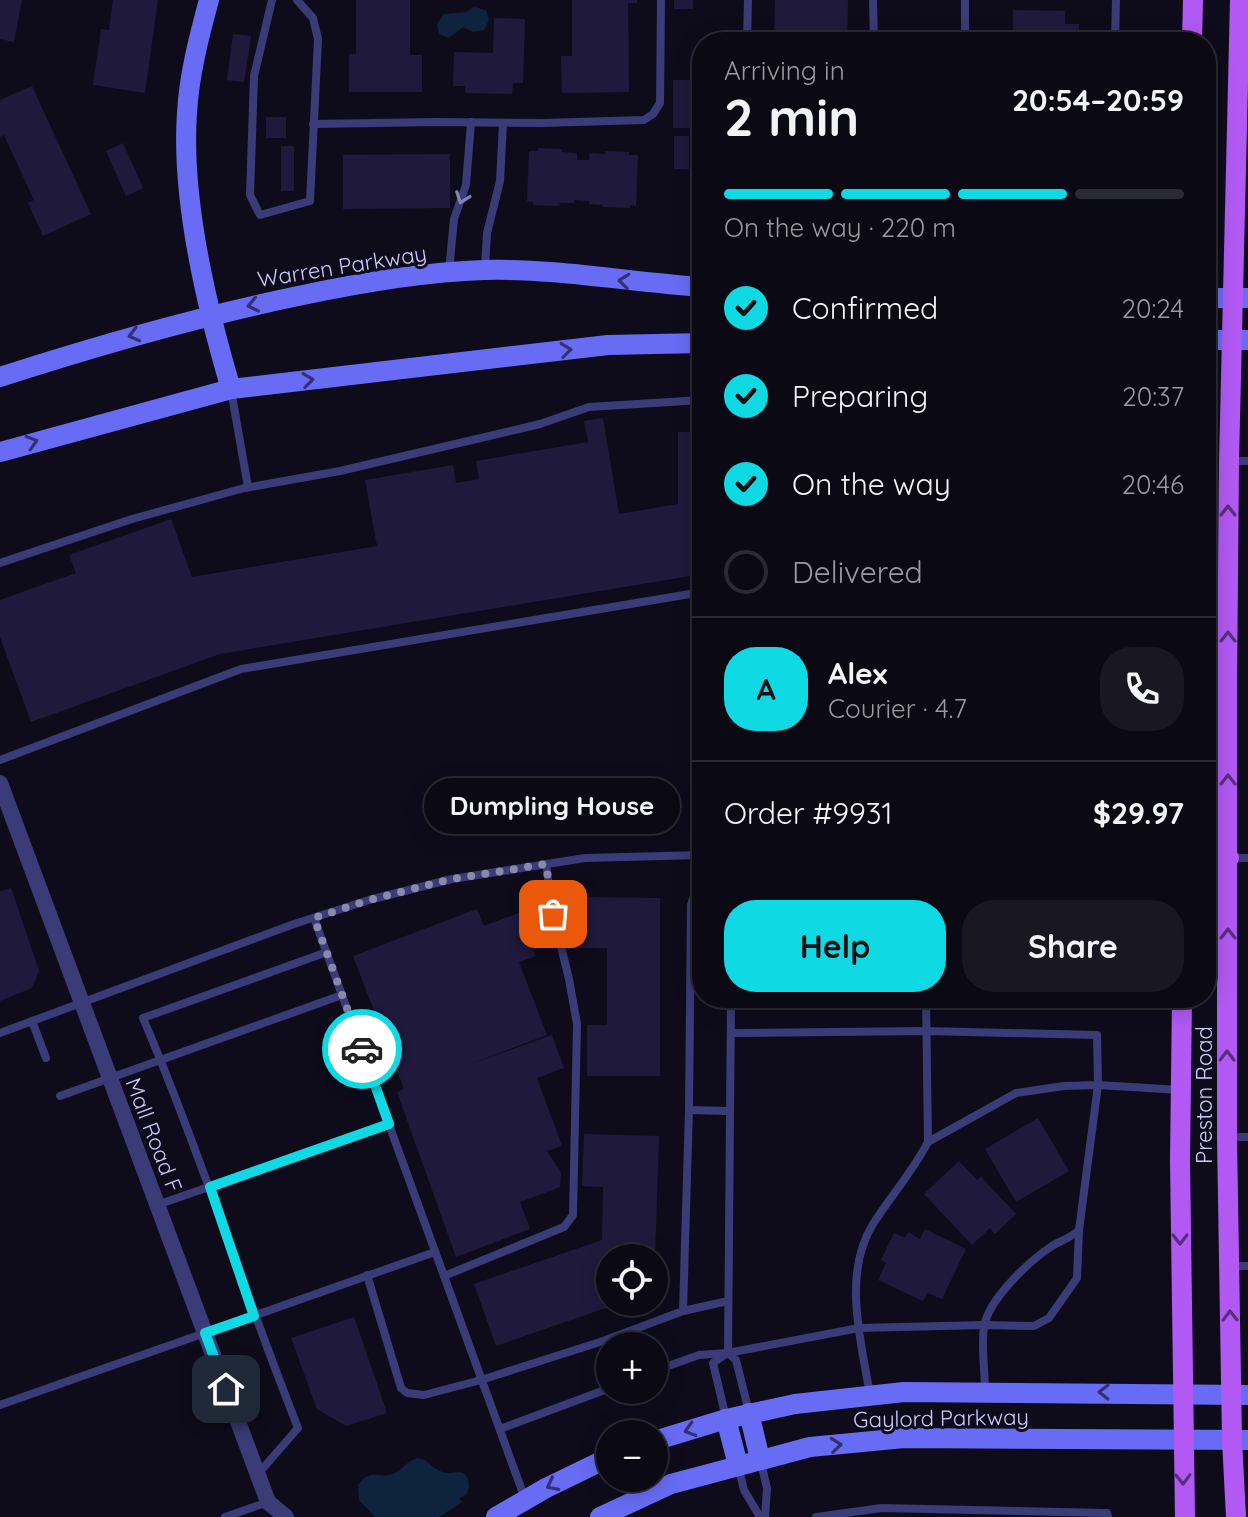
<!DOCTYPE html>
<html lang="en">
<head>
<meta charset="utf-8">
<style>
  :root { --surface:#0a0914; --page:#181722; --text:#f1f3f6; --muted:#999aa0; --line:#2a2a34; --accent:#0fd9e3 }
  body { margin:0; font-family:Quicksand,sans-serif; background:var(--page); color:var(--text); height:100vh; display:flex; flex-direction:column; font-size:30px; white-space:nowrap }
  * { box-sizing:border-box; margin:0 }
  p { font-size:26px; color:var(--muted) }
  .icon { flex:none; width:44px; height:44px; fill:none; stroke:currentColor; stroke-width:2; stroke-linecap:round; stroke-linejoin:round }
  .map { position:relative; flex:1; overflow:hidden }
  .side { position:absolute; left:692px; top:32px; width:524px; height:976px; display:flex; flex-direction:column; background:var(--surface); border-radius:32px; box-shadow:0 4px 20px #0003,0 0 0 2px var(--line) }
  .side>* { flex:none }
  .fabs { position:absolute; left:596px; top:1244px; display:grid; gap:16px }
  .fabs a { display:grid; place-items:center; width:72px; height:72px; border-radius:50%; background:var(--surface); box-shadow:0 4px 20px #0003,0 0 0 2px var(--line); font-size:40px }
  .pin { position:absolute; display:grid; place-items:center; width:68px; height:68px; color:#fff; margin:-34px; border-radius:16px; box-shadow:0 4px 12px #0006 }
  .courier { position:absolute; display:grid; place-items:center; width:80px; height:80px; margin:-40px; border:6px solid #0fd9e3; border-radius:50%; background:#fff; color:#222; box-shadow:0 2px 10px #0007 }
  .bubble { position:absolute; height:56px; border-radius:28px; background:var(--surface); box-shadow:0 4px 20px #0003,0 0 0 2px var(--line); font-size:26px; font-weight:800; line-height:56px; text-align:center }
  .head em { font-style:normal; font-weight:800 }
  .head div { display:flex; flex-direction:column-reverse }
  .head { display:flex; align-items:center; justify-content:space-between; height:136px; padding:0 32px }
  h1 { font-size:52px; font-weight:800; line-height:60px }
  .bar { display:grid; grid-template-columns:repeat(4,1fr); gap:12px 8px; align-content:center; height:96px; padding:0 32px }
  .bar i { height:10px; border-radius:6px; background:var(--line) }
  .bar .active { background:var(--accent) }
  .bar p { grid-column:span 4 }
  .line { display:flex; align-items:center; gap:20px; padding:0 32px; border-top:2px solid var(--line) }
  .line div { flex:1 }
  .round { display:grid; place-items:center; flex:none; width:84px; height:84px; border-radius:32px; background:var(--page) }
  ol { padding:0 32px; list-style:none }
  li { display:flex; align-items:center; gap:24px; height:88px }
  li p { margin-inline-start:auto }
  li .icon { padding:8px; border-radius:50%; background:var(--accent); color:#111; stroke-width:4 }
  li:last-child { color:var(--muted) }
  li i { width:44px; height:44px; border:4px solid var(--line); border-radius:50% }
  .cta { display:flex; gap:16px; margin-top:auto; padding:16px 32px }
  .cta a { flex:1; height:92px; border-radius:32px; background:var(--accent); color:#111; font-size:32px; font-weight:800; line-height:92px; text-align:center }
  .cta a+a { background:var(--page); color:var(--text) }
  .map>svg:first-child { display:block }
  .water { fill:#0e233d }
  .building { fill:#1f1a3b }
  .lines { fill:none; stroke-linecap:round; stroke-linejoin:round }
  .lane { stroke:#3a3b77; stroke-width:8 }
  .street { stroke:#3a3b77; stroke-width:16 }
  .secondary { stroke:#686cf5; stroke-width:20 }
  .primary { stroke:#b259f4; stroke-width:20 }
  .oneway { stroke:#8482b9 }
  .oneway2 { stroke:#323272 }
  .oneway3 { stroke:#582f7d }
  .done { stroke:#8a88ad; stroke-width:8; stroke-dasharray:0 14.4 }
  .route { stroke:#0fd9e3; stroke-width:10 }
  .labels { text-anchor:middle; stroke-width:6; stroke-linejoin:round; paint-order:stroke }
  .street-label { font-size:22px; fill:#cdcafb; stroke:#0e0c1b }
</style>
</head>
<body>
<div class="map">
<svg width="1248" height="1517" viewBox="0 0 1248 1517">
  <rect width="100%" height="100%" fill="#0e0c1b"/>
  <g class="water">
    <path d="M474 7 486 10 489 20 484 30 473 32 463 27 449 38 439 34 437 24 444 14 466 12Z"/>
    <path d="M417 1458C429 1459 430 1467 440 1471 453 1478 468 1462 469 1488L466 1495 459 1498 462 1502 439 1517H375L359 1500 358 1485C372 1466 379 1481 395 1473 404 1468 407 1461 417 1458Z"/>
  </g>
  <g class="building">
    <path d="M0 0H22L14 42 0 39Z"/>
    <path d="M113 0H158L145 93 93 85 101 29 109 30Z"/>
    <path d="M356 0H410V55H422V92H349V54H356Z"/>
    <path d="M572 0H637V3H628L629 92 562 93 561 56H572Z"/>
    <rect x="674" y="0" width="19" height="9"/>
    <path d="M775 0H848L847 42H774Z"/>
    <path d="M1013 10 1065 11V24H1079V36H1090V42H1013Z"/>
    <path d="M494 18 525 19 523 83H513L512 94 465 93V86H453L454 52 493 53Z"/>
    <path d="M233 34 251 36 244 82 227 80Z"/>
    <rect x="673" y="80" width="18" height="48"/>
    <path d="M32 86 91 214 43 236 28 203 34 200 4 135 0 137V100Z"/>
    <rect x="266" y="117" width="20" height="21"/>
    <rect x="674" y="136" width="15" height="33"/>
    <path d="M123 143 143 188 126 196 106 151Z"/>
    <rect x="281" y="146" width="13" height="45"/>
    <path d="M538 148 562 149V152L577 153V160H589L590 153 605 154V151L629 152V155H638L636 206 630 205V208L603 207V205L589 204V201L574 200V203H560L559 206 533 205V202L527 201 529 151H538Z"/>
    <path d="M450 154V208L343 209V155Z"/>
    <path d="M603 418 619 514 678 504V432H702V574L220 654 31 722 0 637V600L76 573 69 555 171 519 192 577 377 546 365 480 453 465 456 483 479 479 476 461 588 442 584 421Z"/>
    <path d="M11 888 39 971 32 988 0 1001V891Z"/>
    <path d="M572 897 660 898V1076H587V1025H607V948H572Z"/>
    <path d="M477 909 484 926 519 913 536 956 519 962 547 1035 465 1066 552 1035 564 1068 537 1078 562 1146 547 1151 561 1173 560 1187 520 1202 530 1229 456 1257 397 1092 404 1089 353 956Z"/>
    <path d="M765 998H896V1007L765 1006Z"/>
    <path d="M959 998H1106L1105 1003 958 1002Z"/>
    <path d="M1038 1118 1069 1171 1016 1202 985 1149Z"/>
    <path d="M584 1134 659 1136 655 1258H610V1302H623L496 1346 474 1284 602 1240 603 1187 582 1186Z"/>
    <path d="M959 1161 977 1180 981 1177 1016 1214 995 1234 990 1228 972 1245 924 1194Z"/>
    <path d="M925 1229 966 1249 942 1299 927 1293 923 1301 878 1280 886 1263 881 1260 894 1233 905 1238 908 1232 920 1239Z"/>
    <path d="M354 1317 387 1413 346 1426 317 1409 291 1338Z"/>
  </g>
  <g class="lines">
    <g class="lane">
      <path d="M272 0 254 76 250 195 260 215 310 201 318 39 313 18 297 0"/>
      <path d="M873 0 874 42"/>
      <path d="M965 0V42"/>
      <path d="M747 42 748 0"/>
      <path d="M1115 42 1116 0"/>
      <path d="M313 124 437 122 542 123 644 120 653 114 660 103 661 0"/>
      <path d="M485 269 487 233 500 181 503 123"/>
      <path d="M449 271 454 219 466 185 471 122"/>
      <path d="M1229 461H1248"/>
      <path d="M245 488 340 471 540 424 589 407 702 400"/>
      <path d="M0 563 132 519 248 487 231 390"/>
      <path d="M0 760 241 669 702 592"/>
      <path d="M1229 858H1248"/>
      <path d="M314 918 525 1499"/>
      <path d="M731 998 728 1353 736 1360 749 1412"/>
      <path d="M32 1021 46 1058"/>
      <path d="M0 1033 294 924 369 900 452 879 585 858 702 855"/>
      <path d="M731 1033 926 1031 1097 1035 1098 1085 1064 1086 1016 1093 928 1142"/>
      <path d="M60 1096 342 995"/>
      <path d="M689 1110 730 1111"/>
      <path d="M1229 1137H1248"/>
      <path d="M157 1205 389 1124"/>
      <path d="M1231 1266H1248"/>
      <path d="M367 1275 401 1388 407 1393 424 1395 481 1380 603 1341 683 1311 689 1110 691 905 694 896 702 893"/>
      <path d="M444 1276 564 1227 573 1215 577 1024 569 979 553 914 546 864"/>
      <path d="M683 1311 728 1301"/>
      <path d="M654 1371 699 1355 728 1353 859 1328 984 1325 1034 1326 1049 1318 1077 1278 1079 1230"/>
      <path d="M985 1391C985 1370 981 1347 984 1327 988 1300 1029 1261 1052 1246 1062 1240 1071 1238 1079 1230L1098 1085 1180 1090"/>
      <path d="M870 1395C861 1341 842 1274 873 1224 891 1196 913 1171 928 1142L926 998"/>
      <path d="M0 1405 435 1252"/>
      <path d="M726 1418 713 1363 727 1353"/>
      <path d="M500 1429 610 1388"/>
      <path d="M761 1463 767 1488 765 1517"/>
      <path d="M738 1466 744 1490 760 1517"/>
      <path d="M258 1474 298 1428C244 1292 200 1152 143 1018L327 952"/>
      <path d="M225 1517 268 1502"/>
      <path d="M816 1517 882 1508 1107 1513 1108 1517"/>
    </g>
    <path class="street" d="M0 783 268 1502 286 1517"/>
    <g class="secondary">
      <path d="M209 0C199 37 189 75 187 113 181 198 207 308 231 389"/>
      <path d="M1206 298H1248"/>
      <path d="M1206 340H1248"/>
      <path d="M0 377C99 345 197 317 298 296 359 283 422 272 484 270 556 268 630 282 702 287"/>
      <path d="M0 452 231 389 608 345 702 343"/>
      <path d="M749 1413 760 1459"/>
      <path d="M726 1419 738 1465"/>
      <path d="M654 1441 726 1419 795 1404 904 1392 1248 1395"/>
      <path d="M496 1517 546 1488 610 1457"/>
      <path d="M600 1517 671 1484 810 1447 904 1438 1248 1440"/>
    </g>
    <g class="primary">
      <path d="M1192 42 1193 0"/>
      <path d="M1206 857 1229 858"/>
      <path d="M1182 998 1180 1161 1185 1517"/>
      <path d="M1236 1517 1232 1440 1227 1137V685L1229 461 1240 0"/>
    </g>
  </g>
  <defs><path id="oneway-chevron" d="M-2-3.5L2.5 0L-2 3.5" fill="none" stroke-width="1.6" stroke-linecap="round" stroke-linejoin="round" transform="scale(2)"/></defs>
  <use class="oneway" href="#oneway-chevron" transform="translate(462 198) rotate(110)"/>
  <g class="oneway2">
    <use href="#oneway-chevron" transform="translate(624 281) rotate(-174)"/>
    <use href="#oneway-chevron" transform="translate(253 305) rotate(168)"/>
    <use href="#oneway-chevron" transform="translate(134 335) rotate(165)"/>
    <use href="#oneway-chevron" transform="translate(566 350) rotate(-7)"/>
    <use href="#oneway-chevron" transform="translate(308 380) rotate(-7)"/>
    <use href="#oneway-chevron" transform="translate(32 442) rotate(-17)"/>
    <use href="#oneway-chevron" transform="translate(1104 1392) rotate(-179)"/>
    <use href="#oneway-chevron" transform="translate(690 1430) rotate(163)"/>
    <use href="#oneway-chevron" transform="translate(836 1445) rotate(-6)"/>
    <use href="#oneway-chevron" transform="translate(552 1485) rotate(153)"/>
  </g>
  <g class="oneway3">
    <use href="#oneway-chevron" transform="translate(1228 511) rotate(-90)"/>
    <use href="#oneway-chevron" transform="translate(1228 637) rotate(-90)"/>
    <use href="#oneway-chevron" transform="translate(1228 780) rotate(-90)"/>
    <use href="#oneway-chevron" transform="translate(1228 934) rotate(-90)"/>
    <use href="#oneway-chevron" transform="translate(1227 1056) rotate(-90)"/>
    <use href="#oneway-chevron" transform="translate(1180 1239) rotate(90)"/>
    <use href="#oneway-chevron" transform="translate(1230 1316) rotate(-91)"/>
    <use href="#oneway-chevron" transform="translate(1183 1479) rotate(89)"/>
  </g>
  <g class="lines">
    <path class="done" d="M362 1049 314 918 369 900 452 879 546 864 553 914"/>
    <path class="route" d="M226 1389 205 1333 254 1316 210 1187 389 1124 362 1049"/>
  </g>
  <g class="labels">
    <g class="street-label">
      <text transform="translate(342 266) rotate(-9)" y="8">Warren Parkway</text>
      <text transform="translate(1204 1095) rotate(-90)" y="8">Preston Road</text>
      <text transform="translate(154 1135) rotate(69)" y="8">Mall Road F</text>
      <text transform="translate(941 1418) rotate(-1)" y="8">Gaylord Parkway</text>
    </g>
  </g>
</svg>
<div class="fabs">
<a><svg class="icon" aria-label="locate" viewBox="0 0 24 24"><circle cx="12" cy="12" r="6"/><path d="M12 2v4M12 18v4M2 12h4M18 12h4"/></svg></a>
<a>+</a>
<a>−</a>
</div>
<div class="pin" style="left:553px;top:914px;background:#ea580c"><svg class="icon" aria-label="bag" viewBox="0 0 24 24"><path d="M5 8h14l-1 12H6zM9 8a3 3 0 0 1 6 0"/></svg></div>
<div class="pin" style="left:226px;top:1389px;background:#1f2937"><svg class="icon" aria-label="home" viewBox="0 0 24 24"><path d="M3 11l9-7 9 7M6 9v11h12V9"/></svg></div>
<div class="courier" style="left:362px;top:1049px"><svg class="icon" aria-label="car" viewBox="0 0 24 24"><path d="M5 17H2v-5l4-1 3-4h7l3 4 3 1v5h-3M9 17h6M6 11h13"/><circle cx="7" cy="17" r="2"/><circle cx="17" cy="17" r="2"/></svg></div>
<div class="bubble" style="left:424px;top:778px;width:256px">Dumpling House</div>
<section class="side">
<div class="head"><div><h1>2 min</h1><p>Arriving in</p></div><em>20:54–20:59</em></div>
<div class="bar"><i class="active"></i><i class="active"></i><i class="active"></i><i></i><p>On the way · 220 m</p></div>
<ol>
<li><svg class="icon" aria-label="check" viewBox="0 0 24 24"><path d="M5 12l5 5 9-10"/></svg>Confirmed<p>20:24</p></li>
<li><svg class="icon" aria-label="check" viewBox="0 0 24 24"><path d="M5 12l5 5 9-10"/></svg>Preparing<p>20:37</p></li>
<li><svg class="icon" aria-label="check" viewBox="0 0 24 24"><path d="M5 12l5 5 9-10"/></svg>On the way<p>20:46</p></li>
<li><i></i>Delivered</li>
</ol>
<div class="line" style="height:144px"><b class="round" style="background:var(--accent);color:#111">A</b><div><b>Alex</b><p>Courier · 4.7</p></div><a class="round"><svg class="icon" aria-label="phone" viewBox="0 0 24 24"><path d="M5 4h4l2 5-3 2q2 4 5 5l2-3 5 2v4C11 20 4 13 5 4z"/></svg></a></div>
<div class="line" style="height:104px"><div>Order #9931</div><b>$29.97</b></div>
<div class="cta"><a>Help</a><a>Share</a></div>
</section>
</div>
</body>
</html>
